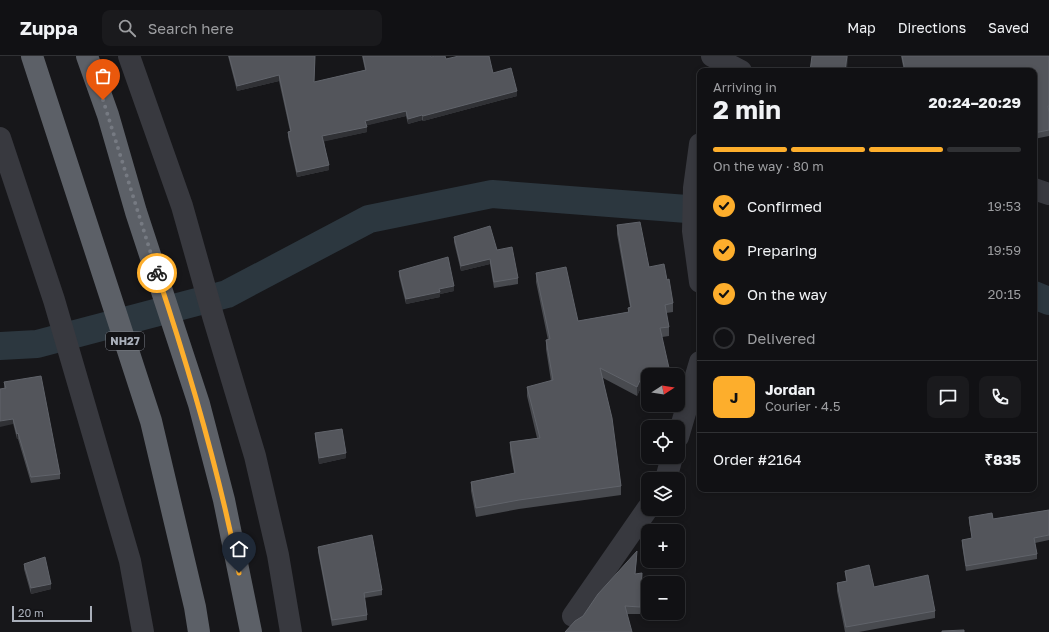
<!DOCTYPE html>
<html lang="en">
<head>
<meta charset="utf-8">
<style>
  :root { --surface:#111114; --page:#1a1a1d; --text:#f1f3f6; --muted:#9c9da0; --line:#303134; --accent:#fdae2c }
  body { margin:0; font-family:"Golos Text",sans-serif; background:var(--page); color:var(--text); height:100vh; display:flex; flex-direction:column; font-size:15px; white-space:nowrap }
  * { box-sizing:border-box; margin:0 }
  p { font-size:13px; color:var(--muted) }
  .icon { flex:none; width:22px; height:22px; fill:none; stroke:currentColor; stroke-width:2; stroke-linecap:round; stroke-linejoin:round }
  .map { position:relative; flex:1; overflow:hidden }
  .sheet { position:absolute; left:697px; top:12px; width:340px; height:424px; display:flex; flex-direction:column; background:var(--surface); border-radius:8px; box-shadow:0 2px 6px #0003,0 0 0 1px var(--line) }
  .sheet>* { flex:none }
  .needle { width:26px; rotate:78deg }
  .buttons { position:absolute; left:641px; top:312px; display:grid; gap:8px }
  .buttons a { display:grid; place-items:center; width:44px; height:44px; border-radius:8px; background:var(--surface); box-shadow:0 2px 6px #0003,0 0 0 1px var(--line); font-size:20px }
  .scale { position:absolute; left:12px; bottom:10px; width:80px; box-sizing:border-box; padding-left:4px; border:2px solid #a9afba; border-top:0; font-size:11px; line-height:14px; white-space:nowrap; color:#a9afba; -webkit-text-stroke:3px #121215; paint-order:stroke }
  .pin { position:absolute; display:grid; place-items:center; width:34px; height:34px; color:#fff; margin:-41px -17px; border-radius:50% 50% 50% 0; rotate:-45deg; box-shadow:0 0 4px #0007 }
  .pin .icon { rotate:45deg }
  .courier { position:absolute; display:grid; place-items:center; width:40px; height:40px; margin:-20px; border:3px solid #fdae2c; border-radius:50%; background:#fff; color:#222; box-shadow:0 1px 5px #0007 }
  .summary em { font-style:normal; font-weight:700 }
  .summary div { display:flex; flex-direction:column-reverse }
  .summary { display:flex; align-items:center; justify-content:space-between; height:68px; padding:0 16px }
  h1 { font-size:26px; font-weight:700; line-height:30px }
  .bar { display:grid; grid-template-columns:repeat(4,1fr); gap:6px 4px; align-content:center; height:48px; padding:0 16px }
  .bar i { height:5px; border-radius:3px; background:var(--line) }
  .bar .selected { background:var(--accent) }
  .bar p { grid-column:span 4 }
  .line { display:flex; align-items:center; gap:10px; padding:0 16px; border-top:1px solid var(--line) }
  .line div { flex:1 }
  .round { display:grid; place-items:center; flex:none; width:42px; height:42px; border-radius:8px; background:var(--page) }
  ol { padding:0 16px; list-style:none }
  li { display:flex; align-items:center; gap:12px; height:44px }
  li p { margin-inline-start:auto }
  li .icon { padding:4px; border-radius:50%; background:var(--accent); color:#111; stroke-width:4 }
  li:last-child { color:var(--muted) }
  li i { width:22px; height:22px; border:2px solid var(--line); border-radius:50% }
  header { display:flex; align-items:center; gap:24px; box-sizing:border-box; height:56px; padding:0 20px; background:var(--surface); border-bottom:1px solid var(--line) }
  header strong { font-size:19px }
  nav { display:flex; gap:22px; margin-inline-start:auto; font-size:14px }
  .search { width:280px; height:36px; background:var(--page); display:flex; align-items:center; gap:10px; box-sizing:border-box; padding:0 14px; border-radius:8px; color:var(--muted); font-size:15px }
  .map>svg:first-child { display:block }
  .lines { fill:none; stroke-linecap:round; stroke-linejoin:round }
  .canal { stroke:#2c373f; stroke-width:28 }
  .minor { stroke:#38393f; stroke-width:22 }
  .trunk { stroke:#5c6067; stroke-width:22 }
  .wall { fill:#484a4f }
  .shaded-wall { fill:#303135 }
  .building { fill:#53555b; stroke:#60636a }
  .done { stroke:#767a82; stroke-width:4; stroke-dasharray:0 7.2 }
  .route { stroke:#fdae2c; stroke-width:5 }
  .labels { text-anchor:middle; stroke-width:4; stroke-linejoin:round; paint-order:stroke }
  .shield { fill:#121215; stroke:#7c8088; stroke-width:1 }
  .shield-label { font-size:11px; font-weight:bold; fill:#a9afba }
</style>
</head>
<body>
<header>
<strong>Zuppa</strong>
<div class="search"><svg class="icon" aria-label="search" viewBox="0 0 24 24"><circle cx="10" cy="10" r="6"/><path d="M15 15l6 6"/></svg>Search here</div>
<nav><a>Map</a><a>Directions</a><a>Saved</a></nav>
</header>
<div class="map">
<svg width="1049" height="576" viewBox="0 0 1049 576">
  <rect width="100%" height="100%" fill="#17171a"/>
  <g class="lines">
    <g class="canal">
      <path d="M1034 239 1049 245"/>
      <path d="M0 290 37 288 227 238 369 163 492 138 700 154"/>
    </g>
    <g class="minor">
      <path d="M129 0 182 150 213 260 255 400 278 499 291 576"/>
      <path d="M712 0 741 15"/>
      <path d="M0 82 54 244 130 505 143 576"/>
      <path d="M700 88 694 132 693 175 700 226"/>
      <path d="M1034 133 1049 138"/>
      <path d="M678 381 700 306"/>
      <path d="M666 423 672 401"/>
      <path d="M573 560 648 452"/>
    </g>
    <g class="trunk">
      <path d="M32 0 151 365 195 551 199 576"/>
      <path d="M87 0 108 59 136 156 199 348 224 444 251 576"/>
    </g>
  </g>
  <g class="wall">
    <path d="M228 0H315L314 26 365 14 362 0H431V1L446 3 493 17 517 40 423 65 422 64 408 68 406 60 367 69V76L324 85 329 114 297 121 288 81V76L290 75 279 25 237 35Z"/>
    <path d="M901 0H1049V80L1034 83V15H904Z"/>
    <path d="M617 169 649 211 667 224 673 247V256L666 257 669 271V280L662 281 669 319H648V326L643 327 637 340 603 322 621 430V439L519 453 476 461 471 435V426L514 417 510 395V386L537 382 527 340V331L551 325 546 293V284H548L536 226V217L578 265 628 256V252L630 251 617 178Z"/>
    <path d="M454 181 497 194 518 222V228L494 232 490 208 461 215 454 186Z"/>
    <path d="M399 215 454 235 440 238V241L406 248 399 220Z"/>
    <path d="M4 326 60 418V423L31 427 18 383H17L4 331Z"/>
    <path d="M315 377 346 402 319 408 315 382Z"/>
    <path d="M1049 454V484L1035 487 1037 498V503L966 515 962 489V484L972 482 969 466V461L993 463Z"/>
    <path d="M318 491 382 534V539L364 542 367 559V564L332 570 318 496Z"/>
    <path d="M637 502 635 518 642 525 640 558H627L583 560Z"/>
    <path d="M24 508 51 533 31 538 24 513Z"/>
    <path d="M845 515 874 531 935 555V562L859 576H845L837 535V527L846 525Z"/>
  </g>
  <g class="shaded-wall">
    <path d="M847 0H848L847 15H845Z"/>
    <path d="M279 19V25L237 35V30Z"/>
    <path d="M517 35V40L423 65V60Z"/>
    <path d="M406 55V60L365 70V65Z"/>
    <path d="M422 59V64L408 68V63Z"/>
    <path d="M367 71V76L322 86V80Z"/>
    <path d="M329 109V114L297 121V116Z"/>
    <path d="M490 203V208L461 215V210Z"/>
    <path d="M454 230V235L440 238V241L406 248V243L439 233Z"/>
    <path d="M669 312V319H648V326L643 327 637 340V331L643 318Z"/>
    <path d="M13 363V368L0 371V365Z"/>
    <path d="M18 377V383H17V378Z"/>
    <path d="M346 397V402L319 408V402Z"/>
    <path d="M51 528V533L31 538V532Z"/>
  </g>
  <g class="building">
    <path d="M229 0H315L314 26 366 14 363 0H431V1L435 0H445L446 3 459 0H489L493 17 511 12 517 35 423 60 422 59 408 63 406 55 365 65 367 71 322 80 329 109 297 116 288 76 291 75 279 19 237 30Z"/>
    <path d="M812 0H847L845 15H810Z"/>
    <path d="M902 0H1049V50H1048L1049 56V74L1034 77V15H905Z"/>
    <path d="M640 166 649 211 664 208 667 224 669 223 673 247 665 249 669 271 660 272 669 312 643 318 637 331 600 312 612 362 621 430 519 444 476 452 471 426 515 417 510 386 540 382 527 331 553 324 546 284 550 283 536 217 566 211 578 265 629 256 628 252 631 251 617 169Z"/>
    <path d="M490 170 497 194 512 191 518 222 494 226 490 203 461 210 454 181Z"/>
    <path d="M448 201 454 230 439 233 440 236 406 243 399 215Z"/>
    <path d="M41 320 60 418 31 421 18 377 17 378 13 363 0 365V333L6 332 4 326Z"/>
    <path d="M342 373 346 397 319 402 315 377Z"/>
    <path d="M1049 454V479L1034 482 1037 498 966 510 962 484 972 482 969 461 992 457 993 463Z"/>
    <path d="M372 479 382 534 364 537 367 559 332 564 318 491Z"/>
    <path d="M637 495 635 518 642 517 640 551 625 550 632 576H565L575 565 583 560 598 538Z"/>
    <path d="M45 501 51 528 31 532 24 508Z"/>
    <path d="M869 509 874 531 928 519 935 555 846 571 837 527 847 525 845 515Z"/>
    <path d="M964 574V576H942V575Z"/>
  </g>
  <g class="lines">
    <path class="done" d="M103 44 157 217"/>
    <path class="route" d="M157 217C190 316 219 415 239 517"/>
  </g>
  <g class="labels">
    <rect class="shield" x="106" y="276" width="38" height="18" rx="3"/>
    <g class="shield-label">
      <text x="125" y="289">NH27</text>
    </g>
  </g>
</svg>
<div class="buttons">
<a><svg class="needle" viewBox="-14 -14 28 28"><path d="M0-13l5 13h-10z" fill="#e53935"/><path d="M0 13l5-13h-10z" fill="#9c9da0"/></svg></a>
<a><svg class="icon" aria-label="locate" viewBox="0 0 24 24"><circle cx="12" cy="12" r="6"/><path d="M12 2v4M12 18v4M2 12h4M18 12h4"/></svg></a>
<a><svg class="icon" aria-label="layers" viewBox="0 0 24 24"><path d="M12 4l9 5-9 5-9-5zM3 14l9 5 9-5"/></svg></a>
<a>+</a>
<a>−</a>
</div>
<div class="scale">20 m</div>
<div class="pin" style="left:103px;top:44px;background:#ea580c"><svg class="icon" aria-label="bag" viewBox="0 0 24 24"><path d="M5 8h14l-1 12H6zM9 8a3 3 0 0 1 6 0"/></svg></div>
<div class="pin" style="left:239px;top:517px;background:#1f2937"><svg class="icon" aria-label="home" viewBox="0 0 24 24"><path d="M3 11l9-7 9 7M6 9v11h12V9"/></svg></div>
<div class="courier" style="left:157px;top:217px"><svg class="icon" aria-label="bike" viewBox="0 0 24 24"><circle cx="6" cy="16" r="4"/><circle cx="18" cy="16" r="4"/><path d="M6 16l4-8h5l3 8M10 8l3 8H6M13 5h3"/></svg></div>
<section class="sheet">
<div class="summary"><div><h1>2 min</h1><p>Arriving in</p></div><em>20:24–20:29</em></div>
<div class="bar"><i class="selected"></i><i class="selected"></i><i class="selected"></i><i></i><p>On the way · 80 m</p></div>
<ol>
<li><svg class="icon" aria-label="check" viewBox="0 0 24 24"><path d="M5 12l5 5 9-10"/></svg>Confirmed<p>19:53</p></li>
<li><svg class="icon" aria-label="check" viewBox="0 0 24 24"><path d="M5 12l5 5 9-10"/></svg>Preparing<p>19:59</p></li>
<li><svg class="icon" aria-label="check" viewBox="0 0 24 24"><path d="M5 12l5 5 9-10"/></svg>On the way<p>20:15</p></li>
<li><i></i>Delivered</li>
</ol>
<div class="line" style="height:72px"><b class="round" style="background:var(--accent);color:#111">J</b><div><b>Jordan</b><p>Courier · 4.5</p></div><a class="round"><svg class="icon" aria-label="chat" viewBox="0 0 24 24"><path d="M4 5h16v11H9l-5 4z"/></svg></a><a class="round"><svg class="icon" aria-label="phone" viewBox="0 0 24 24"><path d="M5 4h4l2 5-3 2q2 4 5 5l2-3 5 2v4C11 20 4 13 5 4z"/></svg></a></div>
<div class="line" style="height:52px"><div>Order #2164</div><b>₹835</b></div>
</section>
</div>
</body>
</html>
